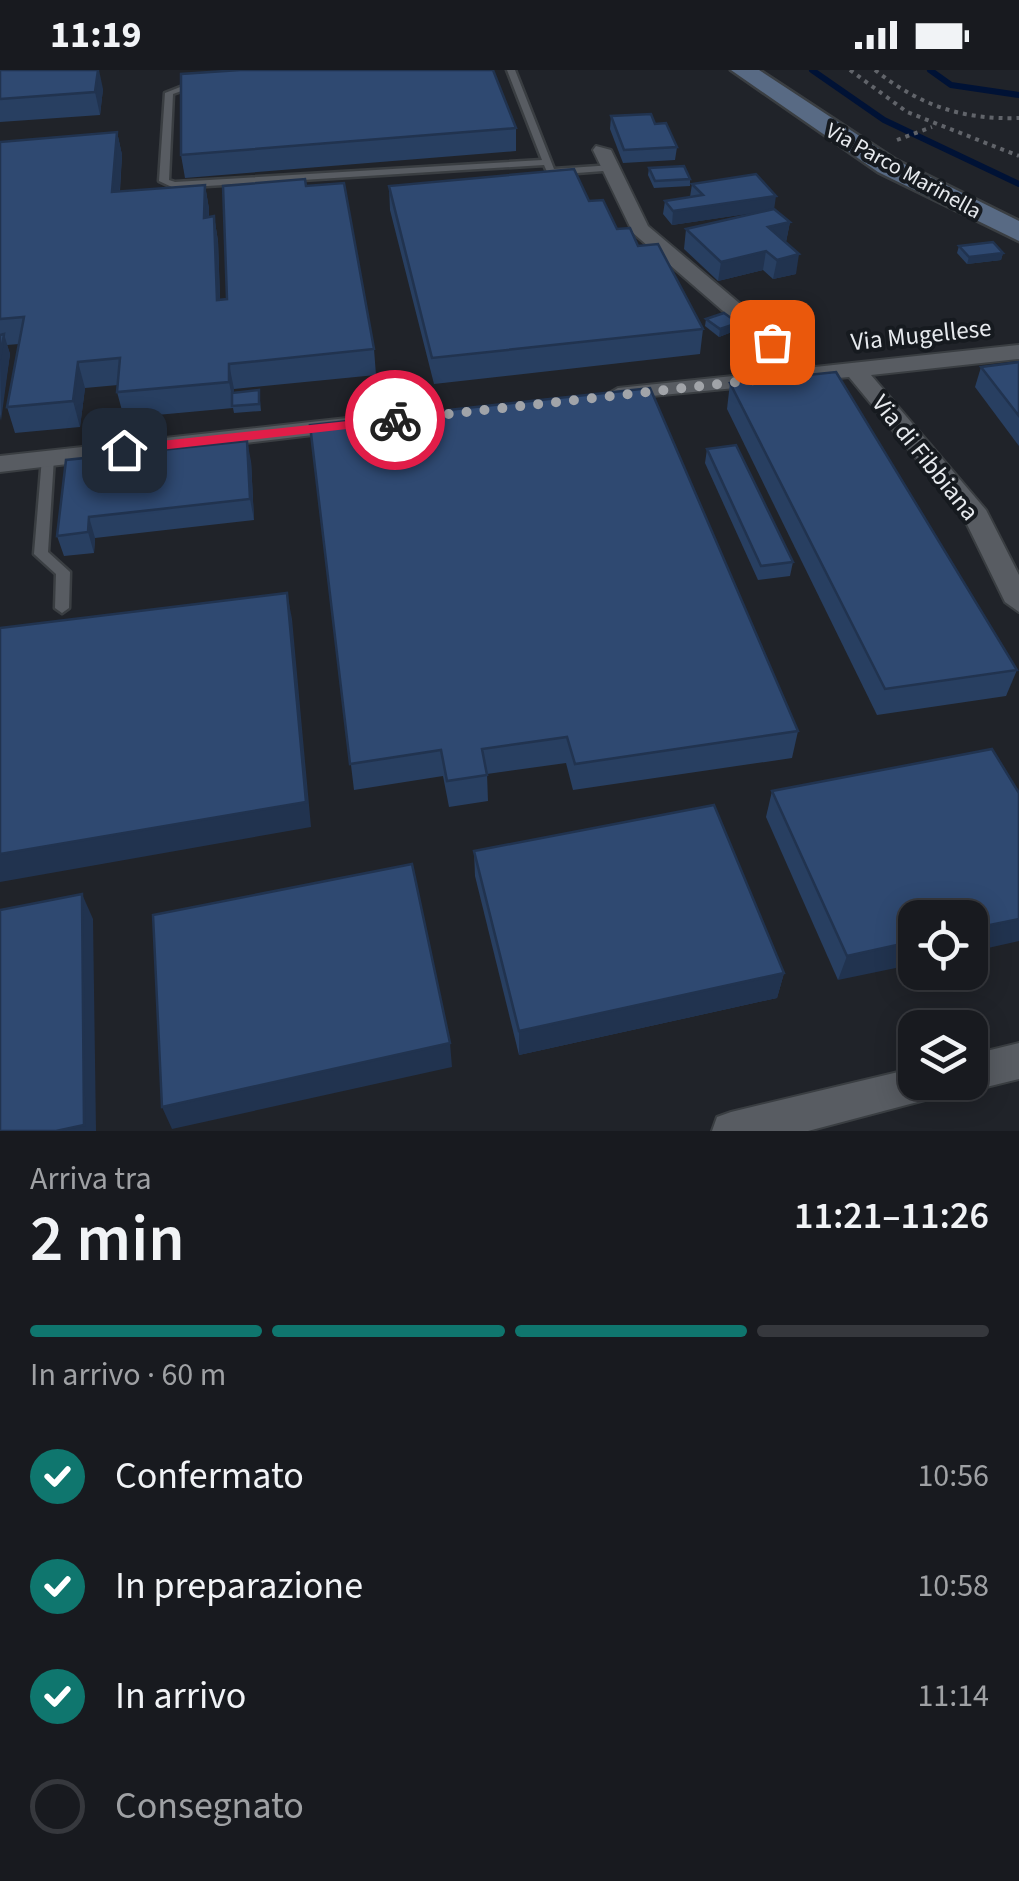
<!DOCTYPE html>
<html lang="it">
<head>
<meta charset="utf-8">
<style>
  :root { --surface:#181a1f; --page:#212328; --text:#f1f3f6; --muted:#9fa1a4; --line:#36383d; --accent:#0f766e }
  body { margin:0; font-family:"Source Sans 3",sans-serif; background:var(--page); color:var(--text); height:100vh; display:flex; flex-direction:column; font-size:38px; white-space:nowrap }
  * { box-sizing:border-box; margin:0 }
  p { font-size:32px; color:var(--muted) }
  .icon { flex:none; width:55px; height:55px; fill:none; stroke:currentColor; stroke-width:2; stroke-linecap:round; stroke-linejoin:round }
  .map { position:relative; height:1061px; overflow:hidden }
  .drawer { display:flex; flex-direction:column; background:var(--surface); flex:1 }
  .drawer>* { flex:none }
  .fabs { position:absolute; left:898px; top:830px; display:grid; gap:20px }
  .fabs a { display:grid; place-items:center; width:90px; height:90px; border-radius:20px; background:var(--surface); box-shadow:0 5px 25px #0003,0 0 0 2px var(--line); font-size:50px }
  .pin { position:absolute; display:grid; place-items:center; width:85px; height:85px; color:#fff; margin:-42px; border-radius:20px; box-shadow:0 5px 15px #0006 }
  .courier { position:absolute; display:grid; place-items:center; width:100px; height:100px; margin:-50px; border:8px solid #e11d48; border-radius:50%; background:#fff; color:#222; box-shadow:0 2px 12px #0007 }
  .overview em { font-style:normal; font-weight:600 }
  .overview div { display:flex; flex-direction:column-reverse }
  .overview { display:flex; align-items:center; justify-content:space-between; height:170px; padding:0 30px }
  h1 { font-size:65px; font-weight:600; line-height:75px }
  .bar { display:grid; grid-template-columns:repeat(4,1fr); gap:15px 10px; align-content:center; height:120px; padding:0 30px }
  .bar i { height:12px; border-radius:8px; background:var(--line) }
  .bar .selected { background:var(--accent) }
  .bar p { grid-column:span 4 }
  ol { padding:0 30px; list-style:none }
  li { display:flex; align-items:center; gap:30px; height:110px }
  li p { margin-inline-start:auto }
  li .icon { padding:10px; border-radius:50%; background:var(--accent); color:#fff; stroke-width:4 }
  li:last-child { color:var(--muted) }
  li i { width:55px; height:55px; border:5px solid var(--line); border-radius:50% }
  .status { display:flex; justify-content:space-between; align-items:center; height:70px; padding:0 50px; background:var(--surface); direction:ltr }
  .status svg { height:28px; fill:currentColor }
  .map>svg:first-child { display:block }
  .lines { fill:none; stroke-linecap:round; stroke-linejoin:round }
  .stream { stroke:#001235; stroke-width:6 }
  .service-casing { stroke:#3a3e42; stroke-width:5 }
  .minor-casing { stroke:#3a3e42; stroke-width:4 }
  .secondary-casing { stroke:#3a3e42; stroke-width:5 }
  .path { stroke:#61646a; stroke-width:4; stroke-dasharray:4 5; stroke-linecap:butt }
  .service { fill:#585c62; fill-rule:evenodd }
  .minor { fill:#585c62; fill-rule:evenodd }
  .secondary { fill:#586a84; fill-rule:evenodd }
  .wall { fill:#283f61 }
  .shaded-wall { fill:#21334f }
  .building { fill:#2f4971; stroke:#21334f; stroke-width:2.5 }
  .route { fill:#e11d48 }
  .done { stroke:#a1a4a9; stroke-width:10; stroke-dasharray:0 18 }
  .labels { text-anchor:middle; stroke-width:8; stroke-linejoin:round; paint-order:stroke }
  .far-street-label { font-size:22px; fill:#e7eaee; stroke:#161a1f }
  .street-label { font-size:25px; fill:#e7eaee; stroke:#161a1f }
</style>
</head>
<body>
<div class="status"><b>11:19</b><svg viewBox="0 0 49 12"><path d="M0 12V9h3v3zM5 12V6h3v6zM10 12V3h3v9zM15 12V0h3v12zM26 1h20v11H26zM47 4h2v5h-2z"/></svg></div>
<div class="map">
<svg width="1019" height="1061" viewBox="0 0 1019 1061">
  <rect width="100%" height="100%" fill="#202329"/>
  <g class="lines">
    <g class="stream">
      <path d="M812 0 884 50 1019 114"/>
      <path d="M930 0 951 15 1019 25"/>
    </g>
    <defs>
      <g id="service">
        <path d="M507 0H515L554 99 613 95 616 96V100L551 105 548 104 544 95 174 118 159 111 165 23 198 10H201V14L173 24 169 110 175 112 542 90Z"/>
        <path d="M48 384 54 388 48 482 70 502 69 538 62 543 55 538 56 504 34 484 42 388Z"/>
      </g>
      <g id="minor">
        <path d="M596 76 611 80 648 156 815 297 1019 275V289L871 305 986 440 1019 505V542L1005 532 962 444 849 307 610 330 606 325 618 318 791 300 633 163 593 80Z"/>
        <path d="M347 348 359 355 355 360 0 402V386Z"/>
        <path d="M1019 973V1009L970 1021 957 1016 955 1012H970V985Z"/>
        <path d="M915 998V1012H950L944 1025 808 1061H712L717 1047 731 1042Z"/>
      </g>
      <path id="secondary" d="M731 0H759L896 90 1019 151V171L878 102Z"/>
    </defs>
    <use href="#service" class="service-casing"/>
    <use href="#minor" class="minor-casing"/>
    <use href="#secondary" class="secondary-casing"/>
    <g class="path">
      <path d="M850 0 907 42 1019 86"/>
      <path d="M875 0C919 35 962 50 1019 48"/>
      <path d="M897 70 932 57"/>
    </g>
    <use href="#service" class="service"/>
    <use href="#minor" class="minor"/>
    <use href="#secondary" class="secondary"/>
  </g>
  <g class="wall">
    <path d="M0 0 103 19 100 45 0 52Z"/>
    <path d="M611 46 655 54 677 77 675 90 623 93 610 59Z"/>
    <path d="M516 58V81L185 108 181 85Z"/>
    <path d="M117 62 122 85 120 121 205 115 209 139V147L214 146 218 171 220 230 227 229 306 116 374 279 376 305 234 319V322L259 320 261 341 234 343 233 338 124 348 117 322 118 315 85 318 80 357 15 363 7 337 19 274 7 275 10 284 0 351V72Z"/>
    <path d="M649 98 690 109V116L654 118 648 105Z"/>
    <path d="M692 114 774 139 790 152 786 172H785L796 204 773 209 763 200 718 211 684 179 686 159 765 141 672 155 663 144 665 131 690 127Z"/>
    <path d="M389 116 589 131 617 159 638 176 703 259 700 284 434 314 390 140Z"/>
    <path d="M959 176 1003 183 1001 190 967 194 957 183Z"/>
    <path d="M706 249 738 253 737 260 719 267 705 256Z"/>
    <path d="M1019 292V376L975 317 981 297Z"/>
    <path d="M730 313 1017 600 1006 626 877 645 727 339Z"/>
    <path d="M310 355 798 661 792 688 573 720 566 693 487 704 488 731 449 737 443 706 354 720Z"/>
    <path d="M707 379 793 492 790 506 758 510 705 393Z"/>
    <path d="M66 390 251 391 254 450 95 468 94 483 64 486 57 466Z"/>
    <path d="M992 679 838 910 766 747 772 721Z"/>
    <path d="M474 781 784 903 777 928 519 985 475 806Z"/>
  </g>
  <g class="shaded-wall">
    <path d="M98 0H99L103 19 100 45 95 22Z"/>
    <path d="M117 62 122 85 118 146 112 122Z"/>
    <path d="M205 115 209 139 208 172 204 148Z"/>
    <path d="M776 126 774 140 672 155 673 141Z"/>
    <path d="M214 146 218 171 221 255 217 230Z"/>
    <path d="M790 152 786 172 765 177 768 157Z"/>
    <path d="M766 181 763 200 718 211 721 192Z"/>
    <path d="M1003 183 1001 190 967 194 969 187Z"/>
    <path d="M799 184 796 204 773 209 777 190Z"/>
    <path d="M738 253 737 260 719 267 720 259Z"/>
    <path d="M4 264 10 284 1 351 0 289Z"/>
    <path d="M78 292 85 318 80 357 73 331Z"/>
    <path d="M229 294 234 319V337L229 312Z"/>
    <path d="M247 371 251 391 254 450 250 429Z"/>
    <path d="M89 447 95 468 94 483 88 462Z"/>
    <path d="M287 523 292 549 311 757 0 812V784Z"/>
    <path d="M82 824 93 849 96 1061H56Z"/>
    <path d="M1019 849V871L970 882V859Z"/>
    <path d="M915 871V894L838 910 847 886Z"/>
    <path d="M784 903 777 928 519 985V961Z"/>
    <path d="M450 973 452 997 172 1059 162 1037Z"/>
  </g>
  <g class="building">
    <path d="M0 0H98L95 22 0 29Z"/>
    <path d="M240 0H493L516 58 181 85V4Z"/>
    <path d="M651 44 655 54 666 53 677 77 624 80 611 46Z"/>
    <path d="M117 62 112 122 205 115 204 148 214 146 217 230 227 229 223 116 305 109 306 116 344 113 374 279 229 294V312L117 322 120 288 78 292 73 331 7 337 24 247 0 249V72Z"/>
    <path d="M684 96 690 109 655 111 649 98Z"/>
    <path d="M574 99 589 131 603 130 617 159 630 158 638 176 658 174 703 259 432 288 389 116Z"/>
    <path d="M756 104 776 126 673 141 665 131 703 125 692 114Z"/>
    <path d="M774 139 790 152 768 157 799 184 777 190 766 181 721 192 686 159Z"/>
    <path d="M993 172 1003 183 969 187 959 176Z"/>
    <path d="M724 243 738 253 720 259 706 249Z"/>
    <path d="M4 264 0 289V265Z"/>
    <path d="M1019 292V346L981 297Z"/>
    <path d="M836 302 1017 600 885 619 730 313Z"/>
    <path d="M650 318 798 661 575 694 567 667 482 679 487 705 447 711 441 680 350 694 310 355Z"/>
    <path d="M259 320V334L232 336V323Z"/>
    <path d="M247 371 250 429 89 447 88 462 57 466 66 390Z"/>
    <path d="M736 375 793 492 761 496 707 379Z"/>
    <path d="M287 523 306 732 0 784V558Z"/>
    <path d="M992 679 1019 723V849L970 859V848H915V871L847 886 772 721Z"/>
    <path d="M714 735 784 903 519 961 474 781Z"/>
    <path d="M412 794 450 973 162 1037 153 845Z"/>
    <path d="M82 824 84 1055 56 1061H0V840Z"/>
  </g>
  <path class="route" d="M395 346 400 353 124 384 117 380 124 375Z"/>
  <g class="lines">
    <path class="done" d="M395 350 810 304 772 272"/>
  </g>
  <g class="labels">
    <g class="far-street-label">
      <text transform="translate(904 100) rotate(29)" y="8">Via Parco Marinella</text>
    </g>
    <g class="street-label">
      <text transform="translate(921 264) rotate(-6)" y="9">Via Mugellese</text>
      <text transform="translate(926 387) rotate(51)" y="9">Via di Fibbiana</text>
    </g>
  </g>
</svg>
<div class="fabs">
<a><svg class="icon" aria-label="locate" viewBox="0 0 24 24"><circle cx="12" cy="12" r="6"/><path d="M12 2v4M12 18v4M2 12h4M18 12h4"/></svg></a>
<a><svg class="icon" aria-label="layers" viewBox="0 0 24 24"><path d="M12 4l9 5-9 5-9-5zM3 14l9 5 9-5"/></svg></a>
</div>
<div class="pin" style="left:772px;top:272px;background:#ea580c"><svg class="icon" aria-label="bag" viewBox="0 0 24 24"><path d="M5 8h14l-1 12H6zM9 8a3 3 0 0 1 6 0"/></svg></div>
<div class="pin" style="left:124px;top:380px;background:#1f2937"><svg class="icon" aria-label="home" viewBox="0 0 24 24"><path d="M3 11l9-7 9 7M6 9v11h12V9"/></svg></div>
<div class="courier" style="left:395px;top:350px"><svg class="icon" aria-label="bike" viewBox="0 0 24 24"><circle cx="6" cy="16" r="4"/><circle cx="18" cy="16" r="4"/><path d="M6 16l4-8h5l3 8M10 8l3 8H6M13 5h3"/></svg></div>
</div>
<section class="drawer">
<div class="overview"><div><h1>2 min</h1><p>Arriva tra</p></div><em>11:21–11:26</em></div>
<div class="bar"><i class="selected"></i><i class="selected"></i><i class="selected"></i><i></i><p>In arrivo · 60 m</p></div>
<ol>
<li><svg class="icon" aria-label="check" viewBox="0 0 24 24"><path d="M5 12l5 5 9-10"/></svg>Confermato<p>10:56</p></li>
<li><svg class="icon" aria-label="check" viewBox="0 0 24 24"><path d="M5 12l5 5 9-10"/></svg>In preparazione<p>10:58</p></li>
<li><svg class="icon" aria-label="check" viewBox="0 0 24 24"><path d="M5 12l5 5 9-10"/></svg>In arrivo<p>11:14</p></li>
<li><i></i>Consegnato</li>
</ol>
</section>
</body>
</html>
